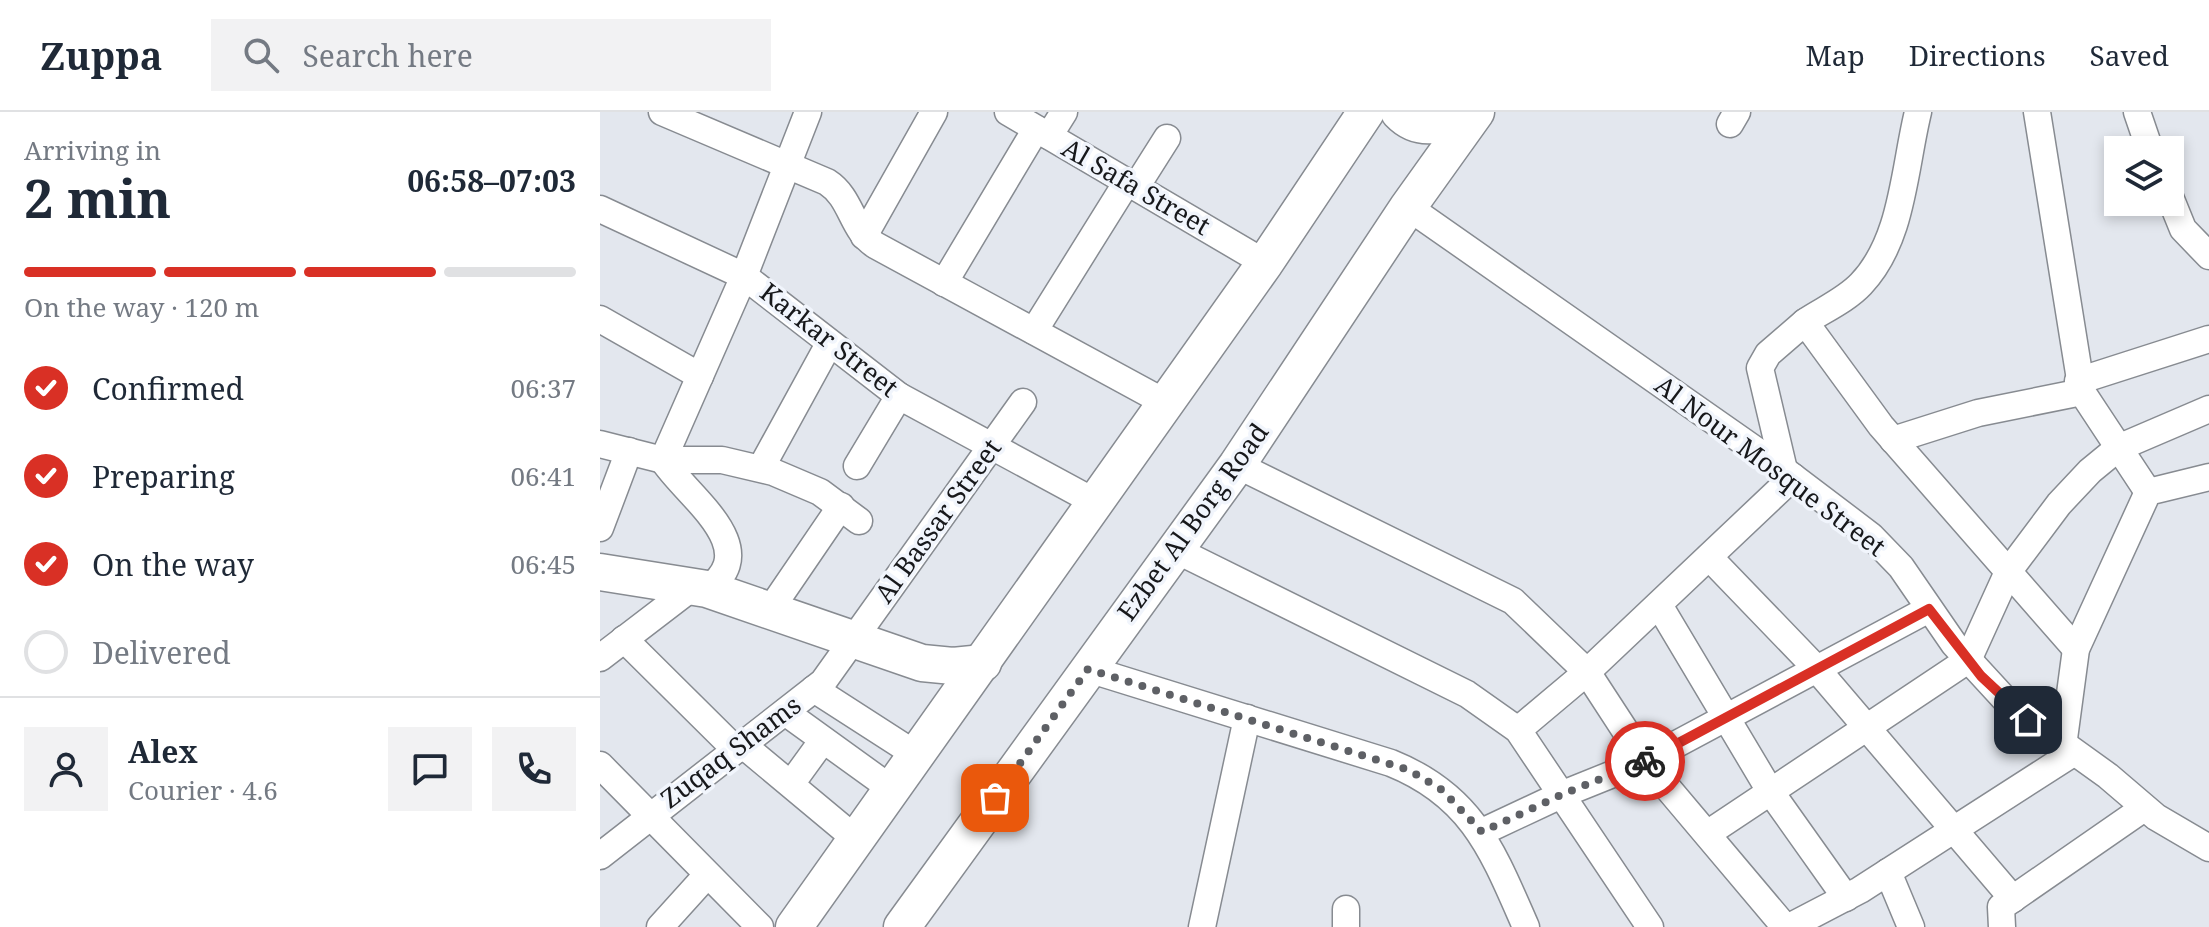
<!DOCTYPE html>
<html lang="en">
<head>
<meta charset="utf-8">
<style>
  :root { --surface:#fff; --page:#f2f2f3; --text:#1f2937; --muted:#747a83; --line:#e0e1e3; --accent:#d93025 }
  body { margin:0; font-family:"Noto Serif",serif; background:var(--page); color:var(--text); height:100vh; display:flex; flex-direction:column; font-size:30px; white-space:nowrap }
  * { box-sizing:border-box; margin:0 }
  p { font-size:26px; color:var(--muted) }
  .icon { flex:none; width:44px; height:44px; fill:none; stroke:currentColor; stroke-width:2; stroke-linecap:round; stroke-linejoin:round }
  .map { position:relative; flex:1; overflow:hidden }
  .drawer { display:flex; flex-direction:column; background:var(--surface); width:600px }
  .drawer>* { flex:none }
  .fabs { position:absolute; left:1504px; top:24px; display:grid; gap:16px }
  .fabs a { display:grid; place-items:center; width:80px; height:80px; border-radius:0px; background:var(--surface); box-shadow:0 4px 12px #0003; font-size:40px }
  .pin { position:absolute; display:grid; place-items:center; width:68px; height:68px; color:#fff; margin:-34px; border-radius:16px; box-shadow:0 4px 12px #0006 }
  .courier { position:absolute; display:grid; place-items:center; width:80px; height:80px; margin:-40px; border:6px solid #d93025; border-radius:50%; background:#fff; color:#222; box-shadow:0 2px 10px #0007 }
  .head em { font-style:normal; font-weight:700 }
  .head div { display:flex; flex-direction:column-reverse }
  .head { display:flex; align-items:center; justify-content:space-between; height:136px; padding:0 24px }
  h1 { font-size:52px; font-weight:700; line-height:60px }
  .bar { display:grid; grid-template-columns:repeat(4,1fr); gap:12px 8px; align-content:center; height:96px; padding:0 24px }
  .bar i { height:10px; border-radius:6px; background:var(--line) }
  .bar .active { background:var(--accent) }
  .bar p { grid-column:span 4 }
  .line { display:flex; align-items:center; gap:20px; padding:0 24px; border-top:2px solid var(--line) }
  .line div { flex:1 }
  .round { display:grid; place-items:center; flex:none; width:84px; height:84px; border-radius:0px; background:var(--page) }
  ol { padding:0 24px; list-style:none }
  li { display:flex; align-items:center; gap:24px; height:88px }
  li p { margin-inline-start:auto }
  li .icon { padding:8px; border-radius:50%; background:var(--accent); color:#fff; stroke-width:4 }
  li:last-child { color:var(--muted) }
  li i { width:44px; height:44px; border:4px solid var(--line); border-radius:50% }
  header { display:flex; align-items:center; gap:48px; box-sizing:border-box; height:112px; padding:0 40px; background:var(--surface); border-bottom:2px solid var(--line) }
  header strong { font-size:38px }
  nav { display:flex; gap:44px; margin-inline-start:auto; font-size:28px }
  .search { width:560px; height:72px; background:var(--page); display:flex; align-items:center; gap:20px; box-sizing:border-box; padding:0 28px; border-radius:0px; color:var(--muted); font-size:30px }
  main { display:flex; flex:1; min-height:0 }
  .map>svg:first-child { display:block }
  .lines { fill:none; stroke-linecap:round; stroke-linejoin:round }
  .street-casing { stroke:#878b91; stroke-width:29 }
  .secondary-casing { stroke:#878b91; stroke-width:39 }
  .street { stroke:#fff; stroke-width:26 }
  .secondary { stroke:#fff; stroke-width:36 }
  .done { stroke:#5e6065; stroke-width:8; stroke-dasharray:0 14.4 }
  .route { stroke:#d93025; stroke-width:10 }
  .labels { text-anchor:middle; stroke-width:7; stroke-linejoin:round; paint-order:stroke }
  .street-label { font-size:26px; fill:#17181b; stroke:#f1f5fc }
</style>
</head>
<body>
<header>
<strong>Zuppa</strong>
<div class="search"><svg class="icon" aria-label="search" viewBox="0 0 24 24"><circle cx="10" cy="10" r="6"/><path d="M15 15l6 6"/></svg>Search here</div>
<nav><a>Map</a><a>Directions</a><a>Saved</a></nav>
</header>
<main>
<section class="drawer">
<div class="head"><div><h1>2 min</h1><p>Arriving in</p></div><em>06:58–07:03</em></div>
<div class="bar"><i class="active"></i><i class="active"></i><i class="active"></i><i></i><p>On the way · 120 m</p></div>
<ol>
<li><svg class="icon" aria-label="check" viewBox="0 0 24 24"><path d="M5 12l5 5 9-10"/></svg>Confirmed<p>06:37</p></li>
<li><svg class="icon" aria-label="check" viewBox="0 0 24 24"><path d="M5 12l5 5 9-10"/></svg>Preparing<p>06:41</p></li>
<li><svg class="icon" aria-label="check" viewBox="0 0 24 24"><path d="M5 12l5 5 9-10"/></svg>On the way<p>06:45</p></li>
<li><i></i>Delivered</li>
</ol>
<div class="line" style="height:144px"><a class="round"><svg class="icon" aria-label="person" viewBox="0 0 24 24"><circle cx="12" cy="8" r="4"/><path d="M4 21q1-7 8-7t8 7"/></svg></a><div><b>Alex</b><p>Courier · 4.6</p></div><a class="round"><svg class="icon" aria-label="chat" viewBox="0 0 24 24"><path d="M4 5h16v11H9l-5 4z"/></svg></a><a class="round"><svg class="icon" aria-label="phone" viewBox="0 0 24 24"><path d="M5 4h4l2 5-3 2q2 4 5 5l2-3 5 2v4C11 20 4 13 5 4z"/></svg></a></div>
</section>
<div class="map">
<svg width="1609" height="815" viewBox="0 0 1609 815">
  <rect width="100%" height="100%" fill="#e3e7ee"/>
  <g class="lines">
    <defs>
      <g id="street">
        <path d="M62 0 227 70C252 86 251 117 275 133L566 291"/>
        <path d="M408 0 665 151"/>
        <path d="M1437 0 1482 280"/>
        <path d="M1537 0 1550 38"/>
        <path d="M1130 12 1137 0"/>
        <path d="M449 24 464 0"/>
        <path d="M536 75 567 26"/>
        <path d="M1570 85 1583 117 1609 144"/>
        <path d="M808 95 1184 358 1271 424 1301 455 1354 532 1412 595 1508 664 1556 705 1609 736"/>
        <path d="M0 97 144 164 299 284 495 390"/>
        <path d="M264 124 334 0"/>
        <path d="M344 171 436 17"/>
        <path d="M0 207 100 264"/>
        <path d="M1205 210C1223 198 1246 188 1261 172 1303 128 1304 57 1318 0"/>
        <path d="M434 219 527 70"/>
        <path d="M1478 269 1609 227"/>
        <path d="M1293 328 1378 301 1482 280 1548 380"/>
        <path d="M0 332 63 348H122L173 360 220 380 259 409"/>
        <path d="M637 353 913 489 987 560 1045 649 1185 815"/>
        <path d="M257 354 299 284"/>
        <path d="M161 356 229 232"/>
        <path d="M1184 358 1160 256 1168 242 1205 210 1281 314 1476 537"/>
        <path d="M0 416 29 339"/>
        <path d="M574 437 867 582 918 618 1050 815"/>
        <path d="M1109 445 1215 555 1413 787"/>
        <path d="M107 477C166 436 85 383 63 348L144 164 208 0"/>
        <path d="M1059 493 1170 679 1246 786"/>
        <path d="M170 498 241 394"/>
        <path d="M24 527 136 638"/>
        <path d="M0 546 94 474"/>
        <path d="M488 557 791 651C873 684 893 740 926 815"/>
        <path d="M214 577 318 644"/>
        <path d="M185 600 293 678"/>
        <path d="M918 618 987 560 1193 365"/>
        <path d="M143 633 257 728"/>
        <path d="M1463 634 1476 537 1548 380 1609 365"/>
        <path d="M0 653 160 815"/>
        <path d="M191 672 223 628"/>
        <path d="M882 720 963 682 1045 649 1329 497"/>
        <path d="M1107 722 1368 548 1408 460 1459 392 1490 359 1518 336 1609 297"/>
        <path d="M0 744 223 570 423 290"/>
        <path d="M1288 760 1311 815"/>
        <path d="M746 797V815"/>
        <path d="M60 815 107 763"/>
        <path d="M602 815 647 606"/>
        <path d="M1189 815 1260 778 1473 641"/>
        <path d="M1402 815 1401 795 1544 696"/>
      </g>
      <g id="secondary">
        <path d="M799 0C822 24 847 10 874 0"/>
        <path d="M0 460 107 477 322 551 353 554 383 551"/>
        <path d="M194 815 665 151 766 0"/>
        <path d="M302 815 637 353 808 95 876 0"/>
      </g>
    </defs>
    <use href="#street" class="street-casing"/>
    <use href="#secondary" class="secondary-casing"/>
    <use href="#street" class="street"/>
    <use href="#secondary" class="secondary"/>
  </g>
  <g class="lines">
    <path class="done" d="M395 686 488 557 809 658 842 678 882 720 963 682 1045 649"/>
    <path class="route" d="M1045 649 1329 497 1381 564 1428 608"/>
  </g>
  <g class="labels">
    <g class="street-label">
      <text transform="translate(536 75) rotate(30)" y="9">Al Safa Street</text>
      <text transform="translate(229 228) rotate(38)" y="9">Karkar Street</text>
      <text transform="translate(1170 354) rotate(37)" y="9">Al Nour Mosque Street</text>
      <text transform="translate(338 409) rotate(-54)" y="9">Al Bassar Street</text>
      <text transform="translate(593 410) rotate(-54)" y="9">Ezbet Al Borg Road</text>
      <text transform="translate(131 640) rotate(-37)" y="9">Zuqaq Shams</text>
    </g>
  </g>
</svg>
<div class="fabs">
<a><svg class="icon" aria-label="layers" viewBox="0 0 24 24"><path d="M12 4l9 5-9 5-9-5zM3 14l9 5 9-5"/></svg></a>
</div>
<div class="pin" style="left:395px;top:686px;background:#ea580c"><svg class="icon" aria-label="bag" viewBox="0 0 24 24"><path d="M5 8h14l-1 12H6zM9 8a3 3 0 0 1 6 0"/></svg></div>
<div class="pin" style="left:1428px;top:608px;background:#1f2937"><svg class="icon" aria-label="home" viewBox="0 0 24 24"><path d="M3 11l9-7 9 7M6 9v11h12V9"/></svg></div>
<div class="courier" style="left:1045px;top:649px"><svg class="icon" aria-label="bike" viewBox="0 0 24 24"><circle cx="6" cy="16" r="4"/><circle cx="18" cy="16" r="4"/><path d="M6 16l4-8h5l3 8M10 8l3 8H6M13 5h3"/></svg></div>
</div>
</main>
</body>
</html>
